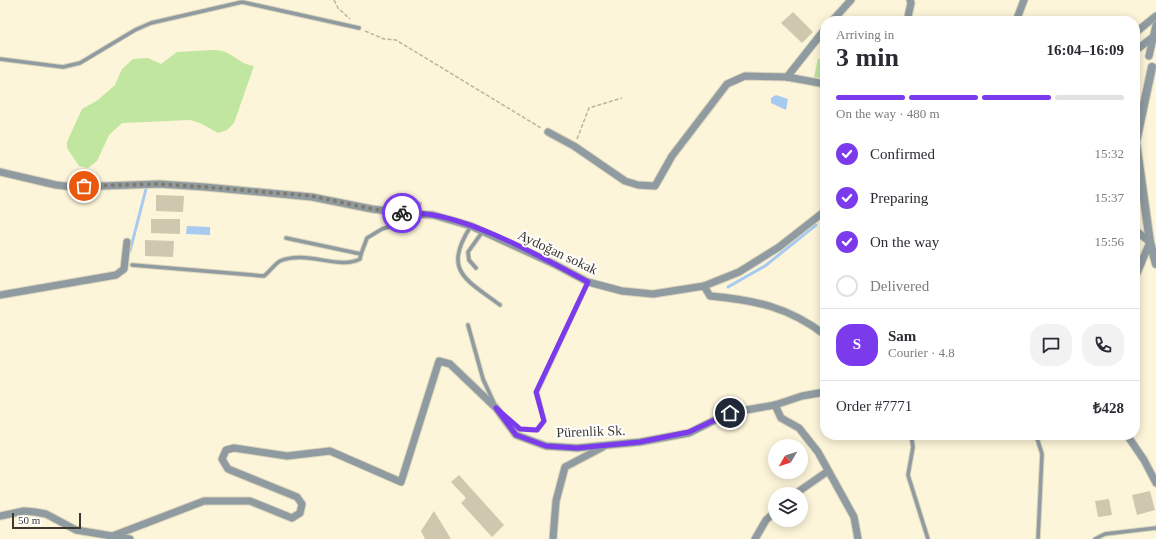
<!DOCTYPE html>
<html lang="en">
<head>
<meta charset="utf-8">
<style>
  :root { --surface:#fff; --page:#f2f2f3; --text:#2b2b33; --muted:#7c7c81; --line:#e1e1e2; --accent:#7c3aed }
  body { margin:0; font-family:Georgia,serif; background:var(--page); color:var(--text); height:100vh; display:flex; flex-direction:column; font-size:15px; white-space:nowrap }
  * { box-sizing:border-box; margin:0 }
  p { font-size:13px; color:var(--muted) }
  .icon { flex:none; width:22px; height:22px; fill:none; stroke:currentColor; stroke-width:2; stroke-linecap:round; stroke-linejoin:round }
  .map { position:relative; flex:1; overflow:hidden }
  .panel { position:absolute; left:820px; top:16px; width:320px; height:424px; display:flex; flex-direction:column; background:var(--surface); border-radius:16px; box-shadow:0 2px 10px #0003 }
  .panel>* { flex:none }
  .needle { width:26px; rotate:231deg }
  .controls { position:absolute; left:768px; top:439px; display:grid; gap:8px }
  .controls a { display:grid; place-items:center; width:40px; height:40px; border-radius:50%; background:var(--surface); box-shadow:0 2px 10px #0003; font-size:20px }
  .scale { position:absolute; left:12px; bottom:10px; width:69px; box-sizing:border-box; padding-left:4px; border:2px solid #3b392e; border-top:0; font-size:11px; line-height:14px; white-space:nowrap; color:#3b392e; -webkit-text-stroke:3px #fff; paint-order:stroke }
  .pin { position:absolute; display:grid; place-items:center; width:34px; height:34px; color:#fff; margin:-17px; border:2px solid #fff; border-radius:50%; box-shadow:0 1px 4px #0007 }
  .courier { position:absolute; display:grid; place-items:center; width:40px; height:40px; margin:-20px; border:3px solid #7c3aed; border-radius:50%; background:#fff; color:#222; box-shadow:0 1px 5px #0007 }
  .overview em { font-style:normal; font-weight:800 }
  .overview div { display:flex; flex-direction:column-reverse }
  .overview { display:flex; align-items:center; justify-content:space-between; height:68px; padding:0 16px }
  h1 { font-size:26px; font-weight:800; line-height:30px }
  .bar { display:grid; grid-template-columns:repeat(4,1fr); gap:6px 4px; align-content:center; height:48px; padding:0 16px }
  .bar i { height:5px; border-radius:3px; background:var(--line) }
  .bar .on { background:var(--accent) }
  .bar p { grid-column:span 4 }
  .line { display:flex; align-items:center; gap:10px; padding:0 16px; border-top:1px solid var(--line) }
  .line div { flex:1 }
  .round { display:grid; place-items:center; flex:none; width:42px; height:42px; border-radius:16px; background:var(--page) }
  ol { padding:0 16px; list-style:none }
  li { display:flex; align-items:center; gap:12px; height:44px }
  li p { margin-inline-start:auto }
  li .icon { padding:4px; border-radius:50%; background:var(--accent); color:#fff; stroke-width:4 }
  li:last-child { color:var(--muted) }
  li i { width:22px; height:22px; border:2px solid var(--line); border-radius:50% }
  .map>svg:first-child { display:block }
  .green { fill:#c0e69f }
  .water { fill:#a7caf1 }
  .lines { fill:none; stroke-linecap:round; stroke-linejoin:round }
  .stream { stroke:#a7caf1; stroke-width:3 }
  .building { fill:#cfc8ae }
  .service-casing { stroke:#d9d3ba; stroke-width:5.5 }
  .minor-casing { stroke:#d9d3ba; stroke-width:9 }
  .tertiary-casing { stroke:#d9d3ba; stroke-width:10 }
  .path { stroke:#bab59f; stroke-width:1.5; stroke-dasharray:4 2; stroke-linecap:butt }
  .service { stroke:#8f9ba1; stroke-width:3.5 }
  .minor { stroke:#8f9ba1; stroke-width:7 }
  .tertiary { stroke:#8f9ba1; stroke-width:8 }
  .done { stroke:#7f7b6a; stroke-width:4; stroke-dasharray:0 7.2 }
  .route { stroke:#7c3aed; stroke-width:5 }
  .labels { text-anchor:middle; stroke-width:4; stroke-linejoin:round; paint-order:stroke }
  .street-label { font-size:14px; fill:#3b392e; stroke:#fff }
</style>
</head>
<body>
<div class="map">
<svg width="1156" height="539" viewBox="0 0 1156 539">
  <rect width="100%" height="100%" fill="#fcf5d9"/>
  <g class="green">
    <path d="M212 50C234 50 235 63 254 66L234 123 227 130 218 133 200 123 190 120 122 123 109 135 97 161 88 168 79 166 67 148V142L82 109 98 100 115 85 122 69 133 59 148 58 161 64 177 52Z"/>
    <path d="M818 59 825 60V79L814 77Z"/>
  </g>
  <g class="water">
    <path d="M776 95 788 99 786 110 771 103V98Z"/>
    <path d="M187 226 210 227V235L186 234Z"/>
  </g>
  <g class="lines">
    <g class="stream">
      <path d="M130 251 146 189"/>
      <path d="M728 287 765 266 816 225"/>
    </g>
  </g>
  <g class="building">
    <path d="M793 12 813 32 802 43 781 23Z"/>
    <path d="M156 195 184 196 183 212 156 211Z"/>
    <path d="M396 199 422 202 421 210 395 208Z"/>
    <path d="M151 219H180V234L151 233Z"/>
    <path d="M145 240 174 241 173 257 145 256Z"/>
    <path d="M459 475 504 525 492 537 461 503 466 498 451 482Z"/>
    <path d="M1150 491 1155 510 1137 515 1132 495Z"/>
    <path d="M1109 499 1112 515 1098 517 1095 501Z"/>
    <path d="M434 511 451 539H425L421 531Z"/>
  </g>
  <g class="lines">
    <defs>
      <g id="service">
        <path d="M0 59 63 67 80 63 135 30 151 23 242 2 359 28"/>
        <path d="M471 226C442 270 465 279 500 305"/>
        <path d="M286 238 361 254 367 238 382 229 420 217"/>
        <path d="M132 265 264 276C269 272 275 264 280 261 307 250 339 270 360 259L361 254"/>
        <path d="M476 268 469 260 468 252 483 231"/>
        <path d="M468 325 483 379 494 403"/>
        <path d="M506 417 519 429 537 430 544 421 537 392 588 282"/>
        <path d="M911 435 913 447 908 475 928 539"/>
        <path d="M1036 435 1042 454 1038 539"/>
        <path d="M1095 539 1105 534 1156 528"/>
      </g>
      <g id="minor">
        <path d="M832 21 851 0"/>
        <path d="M907 21 911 3 910 0"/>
        <path d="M1016 21 1024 0"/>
        <path d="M1135 33 1156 16"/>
        <path d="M1135 51 1153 37"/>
        <path d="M1149 56 1156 25"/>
        <path d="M787 77 825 29"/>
        <path d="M548 132 574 146 625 181 638 185 655 186 672 156 727 84 745 76 787 77 825 84"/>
        <path d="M0 172 56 185 74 187 159 184 205 187 312 197 372 209 411 214 433 215 471 226 554 264 588 282 622 291 653 294 704 286 739 272 779 247 825 211"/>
        <path d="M1135 230 1150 242 1135 278"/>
        <path d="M704 286 710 296C755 300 789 307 825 335"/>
        <path d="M0 295 116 275 124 269 127 242"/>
        <path d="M775 405 781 418 799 428 818 452 854 517 858 539"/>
        <path d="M1127 435 1144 460 1156 483"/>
        <path d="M795 494 828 471"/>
        <path d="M0 516 24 511 35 512 46 514 76 530 130 539"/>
        <path d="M110 539V537L204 501H250L292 518 300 513 302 504 297 497 228 469 222 459 226 450 234 448 287 456 330 451 401 482 439 361 450 364 496 408 516 435 546 446 577 448 640 442 689 433 729 413 775 405 802 396 825 392"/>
        <path d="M553 539 556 501 565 467 603 447"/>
        <path d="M755 539 766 520 775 512"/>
      </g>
      <path id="tertiary" d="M1152 67 1136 142 1150 242 1156 264"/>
    </defs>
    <use href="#service" class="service-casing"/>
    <use href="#minor" class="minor-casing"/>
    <use href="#tertiary" class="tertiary-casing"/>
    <g class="path">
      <path d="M334 0 338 8 350 19"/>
      <path d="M365 31 384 39 396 40 541 128"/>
      <path d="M577 139 589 108 622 98"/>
    </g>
    <use href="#service" class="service"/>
    <use href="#minor" class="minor"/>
    <use href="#tertiary" class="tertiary"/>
  </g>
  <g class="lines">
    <path class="done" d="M84 186 159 184 205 187 312 196 372 209 402 213"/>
    <path class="route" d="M402 213C412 214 423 213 433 215 481 223 545 259 588 282L536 392 544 421 537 430 520 429 496 408 516 435 546 446 577 448 640 442 689 432 730 413"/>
  </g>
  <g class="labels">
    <g class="street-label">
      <text transform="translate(558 252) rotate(25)" y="5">Aydoğan sokak</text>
      <text transform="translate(591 431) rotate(-2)" y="5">Pürenlik Sk.</text>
    </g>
  </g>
</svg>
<div class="controls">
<a><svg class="needle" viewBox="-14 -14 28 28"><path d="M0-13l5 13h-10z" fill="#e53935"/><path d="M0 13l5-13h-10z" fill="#7c7c81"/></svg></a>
<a><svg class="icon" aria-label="layers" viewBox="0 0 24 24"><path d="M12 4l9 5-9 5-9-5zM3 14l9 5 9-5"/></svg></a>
</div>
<div class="scale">50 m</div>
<div class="pin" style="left:84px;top:186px;background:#ea580c"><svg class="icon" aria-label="bag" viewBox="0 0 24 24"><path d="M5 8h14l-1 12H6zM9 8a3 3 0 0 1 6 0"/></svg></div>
<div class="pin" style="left:730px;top:413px;background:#1f2937"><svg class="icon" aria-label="home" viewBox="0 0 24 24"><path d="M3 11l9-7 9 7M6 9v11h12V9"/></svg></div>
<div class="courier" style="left:402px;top:213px"><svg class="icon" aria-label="bike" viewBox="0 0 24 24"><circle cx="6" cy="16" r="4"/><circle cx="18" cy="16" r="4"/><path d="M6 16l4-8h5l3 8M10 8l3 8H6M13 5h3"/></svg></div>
<section class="panel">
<div class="overview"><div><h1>3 min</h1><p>Arriving in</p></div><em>16:04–16:09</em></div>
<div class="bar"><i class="on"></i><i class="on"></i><i class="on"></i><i></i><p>On the way · 480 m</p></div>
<ol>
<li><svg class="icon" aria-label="check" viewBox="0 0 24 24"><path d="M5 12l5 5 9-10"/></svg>Confirmed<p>15:32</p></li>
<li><svg class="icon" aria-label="check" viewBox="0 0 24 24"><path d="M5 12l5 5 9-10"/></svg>Preparing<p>15:37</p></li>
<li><svg class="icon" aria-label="check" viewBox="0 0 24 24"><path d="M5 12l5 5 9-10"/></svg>On the way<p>15:56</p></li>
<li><i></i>Delivered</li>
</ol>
<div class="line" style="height:72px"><b class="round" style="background:var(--accent);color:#fff">S</b><div><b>Sam</b><p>Courier · 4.8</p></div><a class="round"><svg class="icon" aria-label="chat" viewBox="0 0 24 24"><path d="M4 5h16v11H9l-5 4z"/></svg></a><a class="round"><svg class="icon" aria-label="phone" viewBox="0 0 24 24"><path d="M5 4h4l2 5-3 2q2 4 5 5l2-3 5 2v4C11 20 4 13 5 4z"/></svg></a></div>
<div class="line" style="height:52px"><div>Order #7771</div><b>₺428</b></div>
</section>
</div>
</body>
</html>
